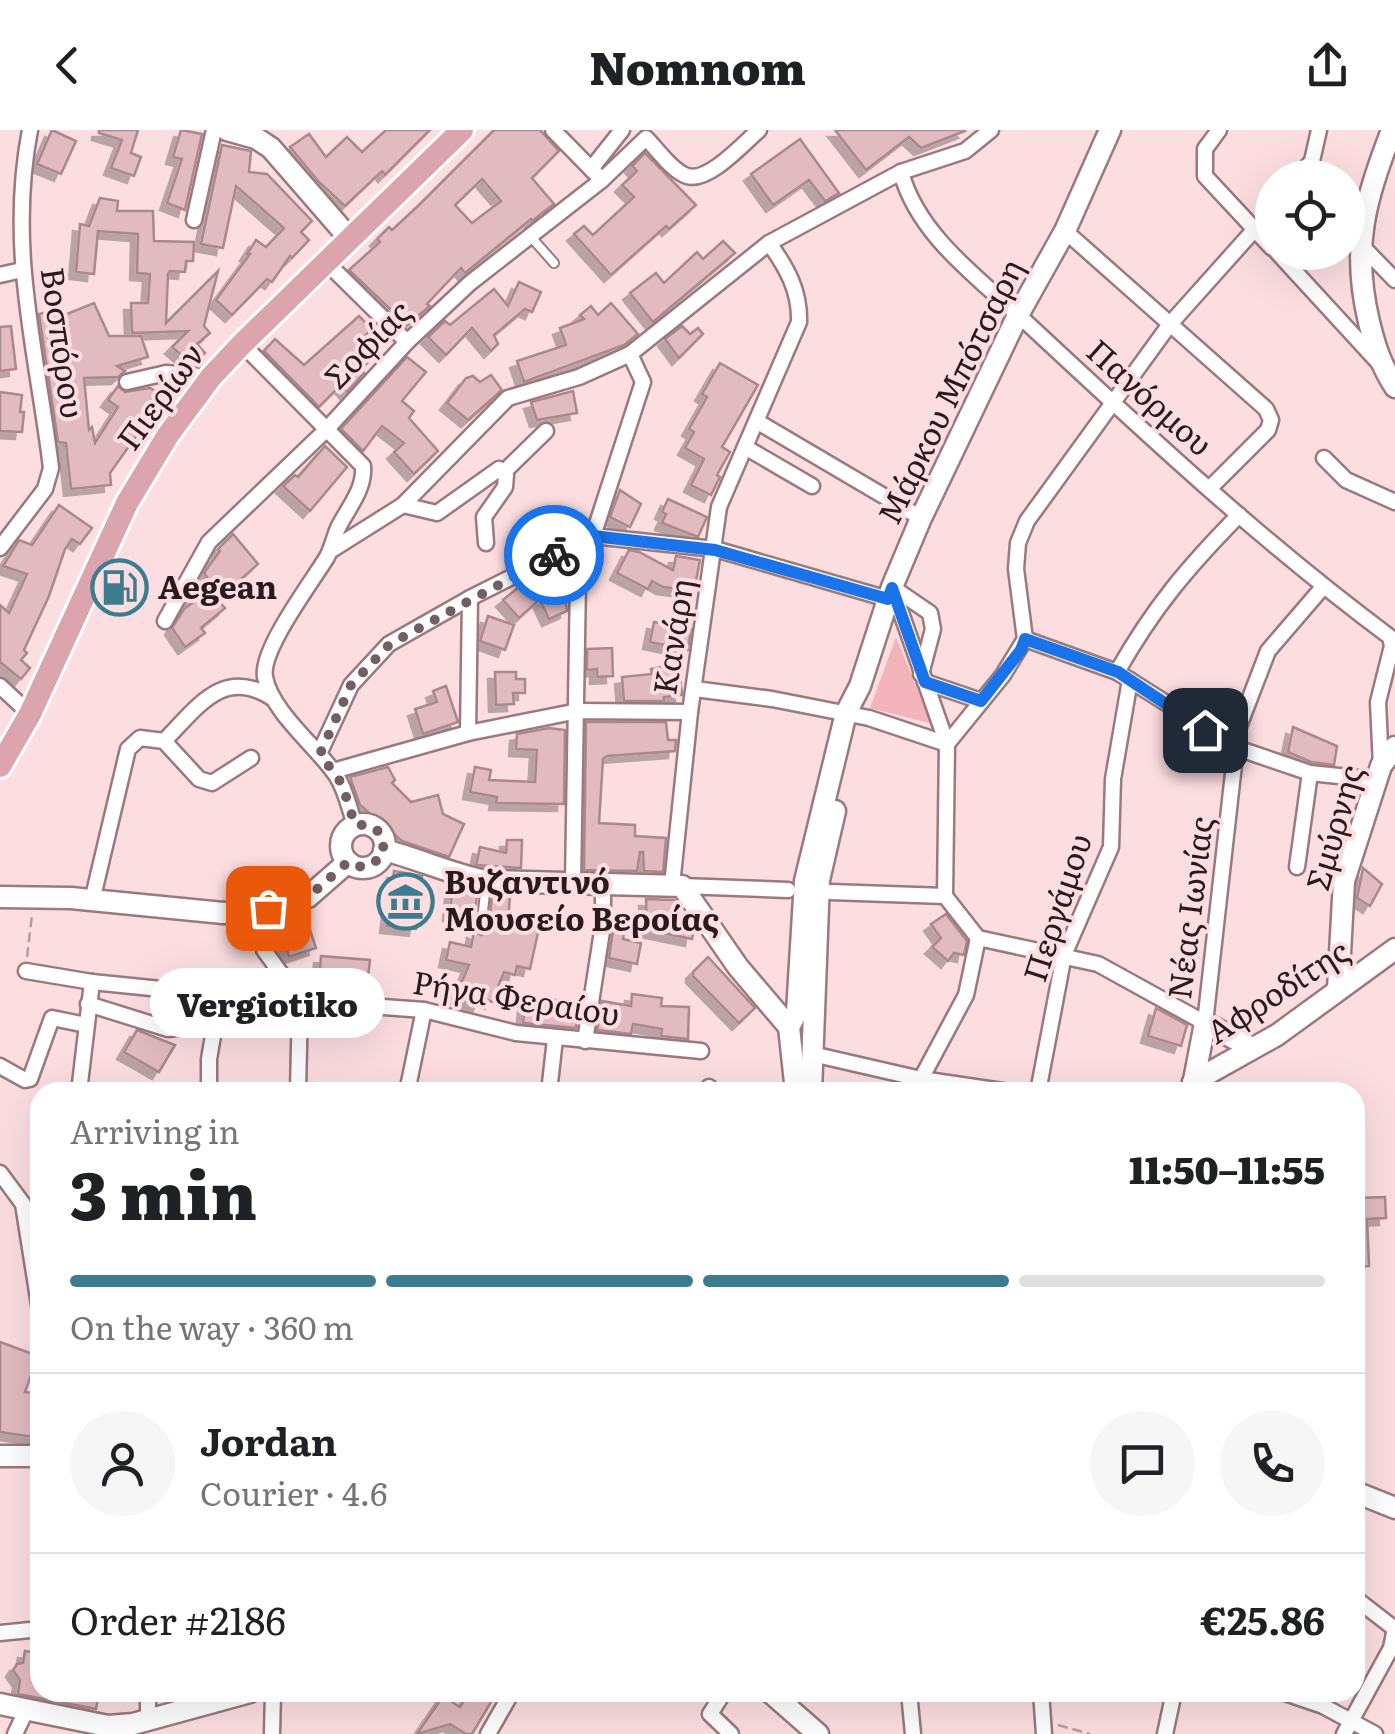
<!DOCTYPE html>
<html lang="en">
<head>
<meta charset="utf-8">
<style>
  :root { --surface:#fff; --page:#f6f6f6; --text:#202124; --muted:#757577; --line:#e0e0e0; --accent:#3c7c8f }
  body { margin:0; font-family:Literata,serif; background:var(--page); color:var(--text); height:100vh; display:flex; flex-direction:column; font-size:38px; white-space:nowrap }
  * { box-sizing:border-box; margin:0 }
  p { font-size:32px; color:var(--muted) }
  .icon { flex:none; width:55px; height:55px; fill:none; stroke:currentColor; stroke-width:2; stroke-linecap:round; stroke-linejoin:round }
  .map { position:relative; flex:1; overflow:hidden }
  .panel { position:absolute; left:30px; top:952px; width:1335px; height:620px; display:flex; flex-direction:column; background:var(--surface); border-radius:30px; box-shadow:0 10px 40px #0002 }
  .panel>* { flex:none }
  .controls { position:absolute; left:1255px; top:30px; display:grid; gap:20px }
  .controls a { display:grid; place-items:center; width:110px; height:110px; border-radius:50%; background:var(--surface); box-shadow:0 10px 40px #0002; font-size:50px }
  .pin { position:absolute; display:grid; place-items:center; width:85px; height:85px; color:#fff; margin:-42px; border-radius:20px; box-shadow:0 5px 15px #0006 }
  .courier { position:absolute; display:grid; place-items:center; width:100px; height:100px; margin:-50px; border:8px solid #1a73e8; border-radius:50%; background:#fff; color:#222; box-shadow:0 2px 12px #0007 }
  .bubble { position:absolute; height:70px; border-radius:35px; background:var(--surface); box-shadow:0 10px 40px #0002; font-size:32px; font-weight:800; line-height:70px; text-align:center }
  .head em { font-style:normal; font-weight:800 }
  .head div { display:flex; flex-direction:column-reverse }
  .head { display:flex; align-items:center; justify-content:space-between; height:170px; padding:0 40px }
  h1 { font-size:65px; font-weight:800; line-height:75px }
  .bar { display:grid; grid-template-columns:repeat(4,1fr); gap:15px 10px; align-content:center; height:120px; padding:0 40px }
  .bar i { height:12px; border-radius:8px; background:var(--line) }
  .bar .on { background:var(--accent) }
  .bar p { grid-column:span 4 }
  .line { display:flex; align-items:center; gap:25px; padding:0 40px; border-top:2px solid var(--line) }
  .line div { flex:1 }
  .round { display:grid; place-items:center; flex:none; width:105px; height:105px; border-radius:52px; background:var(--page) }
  header { display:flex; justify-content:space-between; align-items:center; height:130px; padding:0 40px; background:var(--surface); font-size:45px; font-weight:800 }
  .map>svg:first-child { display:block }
  .green { fill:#f3b3ba }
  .building { fill:#e1bbbf; stroke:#ab888c; stroke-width:2.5; fill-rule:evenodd; filter:url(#shadow) }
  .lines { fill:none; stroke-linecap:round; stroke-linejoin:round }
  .lane-casing { stroke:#9b797d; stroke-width:12 }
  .street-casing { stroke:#9b797d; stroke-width:19 }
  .secondary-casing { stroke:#9b797d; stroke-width:25 }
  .primary-casing { stroke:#fff; stroke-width:28 }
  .path { stroke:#b59c9f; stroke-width:2.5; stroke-dasharray:10 5; stroke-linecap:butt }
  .lane { stroke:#fff; stroke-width:8 }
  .street { stroke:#fff; stroke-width:14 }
  .secondary { stroke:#fff; stroke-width:20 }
  .primary { stroke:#dca4ad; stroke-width:22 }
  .done { stroke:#735f62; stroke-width:10; stroke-dasharray:0 18 }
  .route { stroke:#1a73e8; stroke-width:12 }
  .labels { text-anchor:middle; stroke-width:8; stroke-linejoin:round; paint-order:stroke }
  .street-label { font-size:32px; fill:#291b1d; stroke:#fcdee1 }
  .poi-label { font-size:32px; font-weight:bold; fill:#291b1d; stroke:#fcdee1; text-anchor:start }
</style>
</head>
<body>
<header><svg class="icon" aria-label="back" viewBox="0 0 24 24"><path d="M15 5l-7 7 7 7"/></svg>Nomnom<svg class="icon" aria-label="share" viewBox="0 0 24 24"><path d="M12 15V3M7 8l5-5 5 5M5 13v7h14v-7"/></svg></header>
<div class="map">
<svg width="1395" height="1604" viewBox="0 0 1395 1604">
  <defs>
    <filter id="shadow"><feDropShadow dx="-7" dy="7" stdDeviation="0" flood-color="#0004"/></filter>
  </defs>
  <rect width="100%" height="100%" fill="#fcdee1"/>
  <path class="green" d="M896 507 929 588 933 594 870 578Z"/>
  <g class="building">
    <path d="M52 0 76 11 61 44 37 34Z"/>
    <path d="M99 0H138L131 23 141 27 134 46 111 38 122 10 99 3Z"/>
    <path d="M181 0 202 4 185 80 167 73 182 29 173 27Z"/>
    <path d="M386 0H430L385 45 382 41 345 76 319 52 290 17 309 4 326 27 347 7 362 22Z"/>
    <path d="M494 0H540L559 21 532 48 554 74 532 91 531 89 465 143 461 138 427 174 430 176 407 195 349 140 380 112 377 109 389 97 392 100 419 75ZM482 49 501 71 472 93 455 75Z"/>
    <path d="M835 0H964L965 1 921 18 909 7 866 40Z"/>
    <path d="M800 9 839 63 825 71 809 50 773 75 751 44Z"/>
    <path d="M222 15 251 21 249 42 267 44 312 91 301 102 309 110 292 128 290 126 272 152 267 149 232 185 216 170 250 124H247L256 110 266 117 284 98 236 56 223 118 201 114Z"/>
    <path d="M645 23 696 75 669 99 666 96 611 145 574 104 584 96 593 105 634 67 622 55 637 41 632 36Z"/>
    <path d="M100 68 118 71 117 81H153L154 111 194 112 193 131H186L185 142 170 141 168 144 166 193 218 141 204 196 210 203 197 214 205 223 193 235 172 217 188 201 132 203 131 173H148L150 144 137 143 138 104 98 101 94 144 76 142 80 94 89 96Z"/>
    <path d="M723 111 735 123 653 192 630 163 656 143 664 153 697 122 703 129Z"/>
    <path d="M519 152 541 162 532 182 525 179 494 205 498 214 491 221 472 198 446 225 428 207 445 191 450 195 494 159 508 176Z"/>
    <path d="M94 173 109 206H141L148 227 117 236 125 241 118 247 84 248 89 300 92 297 95 313 118 277 108 270 118 256 125 262 150 258 157 262 138 291 144 295 110 343 111 355 71 359 66 313 58 312 39 184 61 179 62 186Z"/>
    <path d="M611 173 638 204 624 215 524 252 517 231 566 215 560 198 584 189 580 185 591 176 598 185Z"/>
    <path d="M359 186 372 199 363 208 378 222 360 240 364 243 347 262 341 255 319 277 264 221 275 209 304 235Z"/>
    <path d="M11 196 16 239 0 241V197Z"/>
    <path d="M682 196 690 204 698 198 703 204 679 228 665 209Z"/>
    <path d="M407 227 426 242 402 271 414 281 409 288 438 321 414 344 394 322 404 313 382 296 363 321 341 299Z"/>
    <path d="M720 233 758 255 722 317 730 322 717 345 720 347 711 365 691 355 704 329 685 318 694 302 689 299 707 267 702 264Z"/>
    <path d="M491 245 502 260 468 290 447 273 466 248 473 246 480 252Z"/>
    <path d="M573 261 577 283 537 290 531 272Z"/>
    <path d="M0 262 22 265 20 282H24L22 302 0 301Z"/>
    <path d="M325 316 347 337 310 381 283 356 295 345 298 347Z"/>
    <path d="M620 360 641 374 630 397 610 387Z"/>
    <path d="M668 369 707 387 698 407 662 393 666 384 662 382Z"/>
    <path d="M59 375 92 398 80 414 72 409 65 419 49 466 24 520 27 523 21 530 30 538 21 549 0 532V475L9 483 27 444 3 436 19 410 32 415Z"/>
    <path d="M233 404 258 434 218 470 225 478 201 498 205 503 185 517 172 498 184 479 192 473 189 470 197 455 207 447 204 443 220 421 218 419Z"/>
    <path d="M629 420 639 422 673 440 676 426 700 430 694 461 663 457 652 451 648 459 617 443Z"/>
    <path d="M524 453 539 470 519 488 503 470Z"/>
    <path d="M564 460 567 481 549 489 540 470Z"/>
    <path d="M488 486 514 495 505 520 480 511Z"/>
    <path d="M654 492 691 499 688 520 650 512Z"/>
    <path d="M612 518 613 546 597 547V539L587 540V519Z"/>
    <path d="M679 534 682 565 664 567V571H624L622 547 652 544 651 539Z"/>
    <path d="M495 542H516V549H525V563H513L514 574 496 575Z"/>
    <path d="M446 556 458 592 423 604 415 579 437 572 433 561Z"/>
    <path d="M586 592H666L668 610H676L675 621 607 626 603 629 599 693 635 695V706L666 708 663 742 644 741 643 722H640L637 741 584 740Z"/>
    <path d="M1293 597 1337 616 1334 635 1311 632 1288 622Z"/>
    <path d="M549 598 565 600 564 674 496 673 497 667 470 662 475 637 491 640 489 650 535 652 537 620 516 619 517 604Z"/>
    <path d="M388 637 395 650 392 653 411 672 438 665 443 684 464 694 449 727 402 711 360 675 350 647Z"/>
    <path d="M507 710H522L521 738 476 735 480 717 506 723Z"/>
    <path d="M1363 738 1382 754 1370 776 1357 768Z"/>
    <path d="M394 741 422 746 416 799 387 796Z"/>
    <path d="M452 761 477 763 475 786 450 784Z"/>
    <path d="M492 765 510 766 508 792 539 798 530 839 517 836 515 845 504 842 492 872 482 868 479 876 456 866 469 835 446 830 450 812 471 817 474 801 481 805 488 802Z"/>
    <path d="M646 769 675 770 678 775 676 786 687 788 694 797 692 809 647 800Z"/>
    <path d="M946 784 967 811 964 825 954 823 948 831 932 817 941 808 931 794Z"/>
    <path d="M307 791 316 818 289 827 281 799Z"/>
    <path d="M613 801 624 803 623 809 641 813 637 834 609 828Z"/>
    <path d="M321 826 370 830 366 865 318 862Z"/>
    <path d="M708 827 755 878 739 893 693 846V842Z"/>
    <path d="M632 864 662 868 661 876 689 877 688 909 661 906 662 899 633 894 631 904 597 900 602 871 631 876Z"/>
    <path d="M526 866 580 873 576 898 523 893Z"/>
    <path d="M1156 878 1187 895 1181 916 1148 906Z"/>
    <path d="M137 900 175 915 159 942 124 922Z"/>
    <path d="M1385 1067 1386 1088 1367 1089 1369 1136 1355 1138V1068Z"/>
    <path d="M0 1212 38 1226 25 1262 40 1264V1308L0 1302Z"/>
    <path d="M25 1521 40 1523V1562H99L96 1579 18 1564 20 1550 13 1540 17 1534 23 1533Z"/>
    <path d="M470 1562H497L472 1604H466L450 1594 417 1604 443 1566 460 1577Z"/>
  </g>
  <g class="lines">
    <defs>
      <g id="lane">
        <path d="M531 107 554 133"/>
        <path d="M481 798 486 755"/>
      </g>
      <g id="street">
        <path d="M553 0 602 50"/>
        <path d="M1219 0 1205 19V46L1272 118"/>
        <path d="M591 39 622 0"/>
        <path d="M901 42C918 106 980 149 1026 192 1144 302 1261 411 1390 507L1392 516 1378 572 1381 636"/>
        <path d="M1300 45 1312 31 1319 0"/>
        <path d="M194 90 214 0"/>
        <path d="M1065 101 1266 279 1271 290 1268 300 1209 359"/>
        <path d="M1360 114 1395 150"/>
        <path d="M1277 122 1378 232"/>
        <path d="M326 132 407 212"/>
        <path d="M0 145 22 140"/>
        <path d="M242 214 363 336C365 359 348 378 338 398 334 407 332 418 327 427 312 452 260 520 265 547 271 581 316 616 336 645 346 660 349 678 355 695"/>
        <path d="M127 252 166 243 211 247"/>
        <path d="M758 292 921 388"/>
        <path d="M745 317 812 356"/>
        <path d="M1324 328 1346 350 1395 372"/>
        <path d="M504 342 546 301"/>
        <path d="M403 375 437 383 499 339 506 345 505 357 484 387 486 413"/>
        <path d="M593 406 643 252 630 224"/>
        <path d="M0 418 45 359 51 338C37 222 7 119 30 0"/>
        <path d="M330 421 403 375 508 268 579 247 630 224 769 113 901 42 965 21 991 0"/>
        <path d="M892 457 947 614 945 766"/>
        <path d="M892 457 930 483 933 499 921 544"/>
        <path d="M165 491 209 412 325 301 407 212 470 153 602 50 646 8C657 19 672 41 687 46 708 53 744 13 759 0"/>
        <path d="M1025 509 1117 542 1237 618 1310 643 1377 650"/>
        <path d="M1117 542C1154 477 1187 438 1239 385"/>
        <path d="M925 552 981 571"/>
        <path d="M0 556 30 584"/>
        <path d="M695 559 772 569 869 588 947 614"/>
        <path d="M468 603 470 468"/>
        <path d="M164 611C197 578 223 536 272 568"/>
        <path d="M947 614 1003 545 1025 509 1016 439 1018 413 1027 391 1170 194 1255 99"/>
        <path d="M319 624 351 555 389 514 470 468 593 406 715 419 888 469"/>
        <path d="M333 641 468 603 578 581 690 582"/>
        <path d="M1297 737 1310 643"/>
        <path d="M573 752 578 450"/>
        <path d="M672 755 690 582 719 377 799 192C800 161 787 138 769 113"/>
        <path d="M682 756 788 760"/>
        <path d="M830 762 945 766"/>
        <path d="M945 766 978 808 1098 834 1205 893 1238 599 1268 521 1323 457"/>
        <path d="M92 771 128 619 140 608 164 611 199 649 212 653 251 628"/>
        <path d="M264 805V820L300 870 298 962"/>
        <path d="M26 841 92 852 220 865 424 880 516 903 701 921"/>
        <path d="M88 874 168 899 203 895 220 865 209 929V962"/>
        <path d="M585 911 603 795V753"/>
        <path d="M812 924 921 949 1009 962"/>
        <path d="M0 936 25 950 30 949 52 888 86 895"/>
        <path d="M79 962 92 852"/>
        <path d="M407 962 424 880"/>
        <path d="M549 962 555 909"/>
        <path d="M709 962V957"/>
        <path d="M917 962 921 949 966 865 978 808"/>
        <path d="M1038 962 1064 825 1111 717 1113 649 1130 550"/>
        <path d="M0 1043 23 1074 40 1181"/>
        <path d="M1355 1468 1395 1499"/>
        <path d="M0 1503 40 1499"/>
        <path d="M148 1562V1589"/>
        <path d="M724 1562 710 1584 731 1604"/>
        <path d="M909 1562 913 1604"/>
        <path d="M1041 1562 1044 1604"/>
        <path d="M1282 1562 1323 1576 1375 1604"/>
        <path d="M15 1604 26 1581"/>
        <path d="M272 1604 273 1562"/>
        <path d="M488 1604 512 1562"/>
        <path d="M1165 1604 1174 1562"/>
        <path d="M1344 1604 1391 1518 1395 1498"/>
      </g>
      <g id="secondary">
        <path d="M227 0 256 8 271 18 350 109"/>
        <path d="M1392 0C1365 71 1351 116 1369 192 1375 217 1381 235 1395 257"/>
        <circle cx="363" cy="716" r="22"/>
        <path d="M384 720C419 729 451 744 486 751L682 756 738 837 789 897"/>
        <path d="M0 767 71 768 223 783 268 779 308 767 348 732"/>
        <path d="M1338 859 1344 751 1381 636 1395 617"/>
        <path d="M1193 952 1277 905 1395 819"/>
        <path d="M1192 961 1205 893 1252 918"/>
        <path d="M796 962 789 897 797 882 805 751 846 583 860 556 892 457 921 388 1018 185 1065 101 1110 0"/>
        <path d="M811 962 819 750 835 681"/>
        <path d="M0 1326H40"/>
        <path d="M1355 1362 1395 1378"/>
        <path d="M770 1562 818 1604"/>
        <path d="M0 1574 108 1596 133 1594 250 1562"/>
      </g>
      <path id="primary" d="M0 636 30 584 127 373 168 305 211 247 242 214 462 0"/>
    </defs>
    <use href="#lane" class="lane-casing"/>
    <use href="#street" class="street-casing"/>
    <use href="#secondary" class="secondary-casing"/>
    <use href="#primary" class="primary-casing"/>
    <g class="path">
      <path d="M27 827 32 785"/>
      <path d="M1058 1595 1090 1604"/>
    </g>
    <use href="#lane" class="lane"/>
    <use href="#street" class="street"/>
    <use href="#secondary" class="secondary"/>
    <use href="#primary" class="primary"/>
  </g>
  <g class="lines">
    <path class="done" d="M268 778 308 767 348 732 354 736 369 737 384 724 382 705 371 695H355L342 654 320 624 351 555 390 514 554 425"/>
    <path class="route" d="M554 425 593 406 715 420 888 469 892 458 925 552 981 571 1021 520 1025 509 1118 542 1205 600"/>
  </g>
  <defs>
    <symbol id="fuel-ring" viewBox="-11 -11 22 22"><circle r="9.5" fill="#fcdee1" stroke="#3c7c8f" stroke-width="1.5"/><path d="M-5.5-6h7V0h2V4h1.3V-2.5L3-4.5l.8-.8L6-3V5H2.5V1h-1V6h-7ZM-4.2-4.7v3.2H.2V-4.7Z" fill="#3c7c8f"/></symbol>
    <symbol id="museum-ring" viewBox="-11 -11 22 22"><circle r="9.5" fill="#fcdee1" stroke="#3c7c8f" stroke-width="1.5"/><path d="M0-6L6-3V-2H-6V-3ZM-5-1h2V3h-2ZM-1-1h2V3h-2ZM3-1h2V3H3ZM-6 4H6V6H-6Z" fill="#3c7c8f"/></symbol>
  </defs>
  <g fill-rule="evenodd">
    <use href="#fuel-ring" x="88" y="426" width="63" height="63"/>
    <use href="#museum-ring" x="374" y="740" width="63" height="63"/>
  </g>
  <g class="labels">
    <g class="street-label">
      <text transform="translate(62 213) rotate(82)" y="11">Βοσπόρου</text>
      <text transform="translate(368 215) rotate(-46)" y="11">Σοφίας</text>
      <text transform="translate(951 262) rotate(-64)" y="11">Μάρκου Μπότσαρη</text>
      <text transform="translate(161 267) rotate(-54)" y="11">Πιερίων</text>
      <text transform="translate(1149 268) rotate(42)" y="11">Πανόρμου</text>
      <text transform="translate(674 507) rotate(-81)" y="11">Κανάρη</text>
      <text transform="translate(1335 698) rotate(-74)" y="11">Σμύρνης</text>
      <text transform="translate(1058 778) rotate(-72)" y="11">Περγάμου</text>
      <text transform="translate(1191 778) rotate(-83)" y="11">Νέας Ιωνίας</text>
      <text transform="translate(1278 862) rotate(-33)" y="11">Αφροδίτης</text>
      <text transform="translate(516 869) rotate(9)" y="11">Ρήγα Φεραίου</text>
    </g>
    <g class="poi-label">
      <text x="158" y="469">Aegean</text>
      <text x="444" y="764">Βυζαντινό<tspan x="444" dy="37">Μουσείο Βεροίας</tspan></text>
    </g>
  </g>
</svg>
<div class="controls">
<a><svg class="icon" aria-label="locate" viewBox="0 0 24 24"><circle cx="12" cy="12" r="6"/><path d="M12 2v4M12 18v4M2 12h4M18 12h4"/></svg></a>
</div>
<div class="pin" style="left:268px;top:778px;background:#ea580c"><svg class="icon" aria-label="bag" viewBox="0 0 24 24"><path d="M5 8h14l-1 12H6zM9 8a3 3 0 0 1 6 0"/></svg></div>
<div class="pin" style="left:1205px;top:600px;background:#1f2937"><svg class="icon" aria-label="home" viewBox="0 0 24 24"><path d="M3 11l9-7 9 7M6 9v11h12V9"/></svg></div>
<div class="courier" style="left:554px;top:425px"><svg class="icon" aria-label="bike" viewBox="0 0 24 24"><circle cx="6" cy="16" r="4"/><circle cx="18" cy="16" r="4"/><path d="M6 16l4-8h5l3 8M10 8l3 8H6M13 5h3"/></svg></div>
<div class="bubble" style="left:150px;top:838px;width:235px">Vergiotiko</div>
<section class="panel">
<div class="head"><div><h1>3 min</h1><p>Arriving in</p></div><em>11:50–11:55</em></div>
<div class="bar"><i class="on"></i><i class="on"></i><i class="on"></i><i></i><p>On the way · 360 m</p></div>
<div class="line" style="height:180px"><a class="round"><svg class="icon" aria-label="person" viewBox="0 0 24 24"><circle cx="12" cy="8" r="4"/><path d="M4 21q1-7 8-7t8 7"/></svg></a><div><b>Jordan</b><p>Courier · 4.6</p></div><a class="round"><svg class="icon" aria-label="chat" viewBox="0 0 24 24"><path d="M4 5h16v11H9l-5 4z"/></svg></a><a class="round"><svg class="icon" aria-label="phone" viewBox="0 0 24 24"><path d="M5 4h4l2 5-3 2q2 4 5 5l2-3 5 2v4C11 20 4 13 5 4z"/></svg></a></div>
<div class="line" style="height:130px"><div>Order #2186</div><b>€25.86</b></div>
</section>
</div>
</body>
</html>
